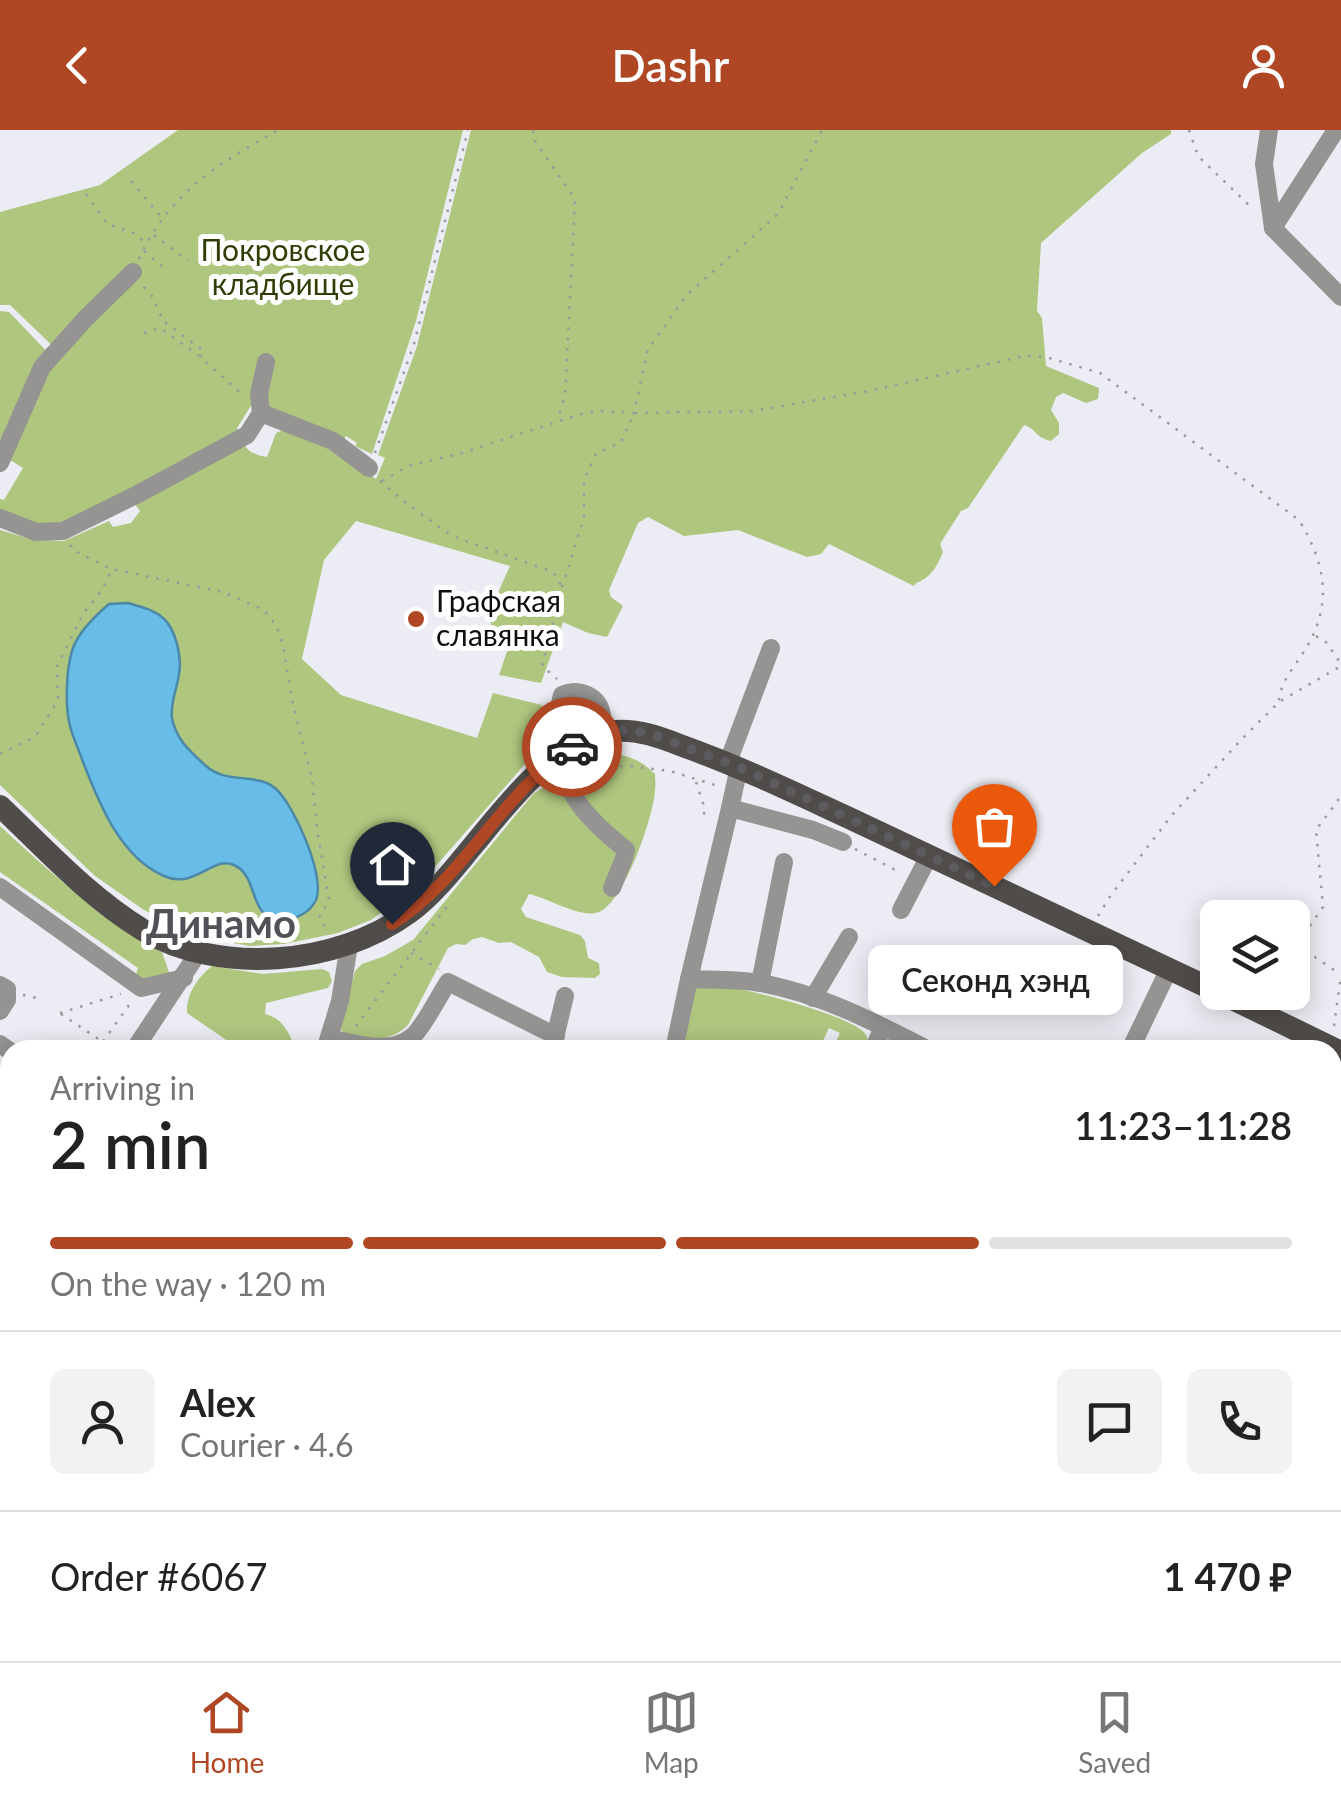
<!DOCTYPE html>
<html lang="en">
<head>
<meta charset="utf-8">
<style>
  :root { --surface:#fff; --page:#f2f2f2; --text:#222; --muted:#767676; --line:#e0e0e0; --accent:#af4725 }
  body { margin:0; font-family:Lato,sans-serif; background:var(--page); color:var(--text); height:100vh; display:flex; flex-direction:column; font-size:38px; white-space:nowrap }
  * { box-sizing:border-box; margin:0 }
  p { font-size:32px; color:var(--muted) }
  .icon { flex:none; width:55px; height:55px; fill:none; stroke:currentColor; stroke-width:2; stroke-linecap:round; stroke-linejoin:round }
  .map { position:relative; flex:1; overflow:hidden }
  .panel { position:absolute; left:0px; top:910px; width:1342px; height:622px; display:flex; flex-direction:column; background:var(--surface); border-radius:30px 30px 0 0; box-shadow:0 5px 25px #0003 }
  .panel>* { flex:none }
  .fabs { position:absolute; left:1200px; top:770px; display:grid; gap:20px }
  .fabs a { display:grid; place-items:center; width:110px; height:110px; border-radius:15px; background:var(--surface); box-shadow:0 5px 25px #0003; font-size:50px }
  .pin { position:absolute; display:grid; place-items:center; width:85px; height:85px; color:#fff; margin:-102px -42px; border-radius:50% 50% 50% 0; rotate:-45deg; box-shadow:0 0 10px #0007 }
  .pin .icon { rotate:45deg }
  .courier { position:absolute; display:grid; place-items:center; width:100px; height:100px; margin:-50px; border:8px solid #af4725; border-radius:50%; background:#fff; color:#222; box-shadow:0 2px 12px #0007 }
  .bubble { position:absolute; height:70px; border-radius:15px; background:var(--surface); box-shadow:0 5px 25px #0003; font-size:32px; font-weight:600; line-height:70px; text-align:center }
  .overview em { font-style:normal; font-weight:600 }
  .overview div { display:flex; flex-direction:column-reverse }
  .overview { display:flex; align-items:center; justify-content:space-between; height:170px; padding:0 50px }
  h1 { font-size:65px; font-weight:600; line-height:75px }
  .bar { display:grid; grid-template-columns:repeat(4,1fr); gap:15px 10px; align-content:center; height:120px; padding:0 50px }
  .bar i { height:12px; border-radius:8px; background:var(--line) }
  .bar .current { background:var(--accent) }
  .bar p { grid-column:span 4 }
  .line { display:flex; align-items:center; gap:25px; padding:0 50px; border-top:2px solid var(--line) }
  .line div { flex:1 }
  .round { display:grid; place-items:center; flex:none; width:105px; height:105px; border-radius:15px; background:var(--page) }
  header { display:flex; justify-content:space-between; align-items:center; height:130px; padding:0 50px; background:var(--accent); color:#fff; font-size:45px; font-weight:600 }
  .tabs { display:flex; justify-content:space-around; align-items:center; height:140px; border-top:2px solid var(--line); background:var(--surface); font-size:28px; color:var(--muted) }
  .tabs a { display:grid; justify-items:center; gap:5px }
  .tabs .current { color:var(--accent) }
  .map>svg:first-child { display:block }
  .green { fill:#aec67e }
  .water { fill:#67bde8; stroke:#4c88a7; stroke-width:2.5 }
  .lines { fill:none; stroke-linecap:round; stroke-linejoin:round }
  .path { stroke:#99999e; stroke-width:2.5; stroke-dasharray:2.5 8; stroke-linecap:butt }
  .minor { stroke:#969492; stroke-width:18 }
  .major { stroke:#504c49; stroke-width:22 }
  .done { stroke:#5c5c60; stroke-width:10; stroke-dasharray:0 18 }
  .route { stroke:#af4725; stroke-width:12 }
  .poi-dot { fill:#af4725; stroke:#fff; stroke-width:4 }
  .labels { text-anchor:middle; stroke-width:10; stroke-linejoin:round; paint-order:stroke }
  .park-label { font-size:30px; fill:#2f3e05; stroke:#fff }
  .poi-label { font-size:30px; fill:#0e0e10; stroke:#fff; text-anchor:start }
  .district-label { font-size:40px; font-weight:bold; fill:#515257; stroke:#fff }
</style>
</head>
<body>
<header><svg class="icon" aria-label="back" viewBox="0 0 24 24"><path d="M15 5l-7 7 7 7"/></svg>Dashr<svg class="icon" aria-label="person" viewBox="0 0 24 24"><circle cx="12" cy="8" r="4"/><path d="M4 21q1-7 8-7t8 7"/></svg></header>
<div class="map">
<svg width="1341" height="1531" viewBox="0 0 1341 1531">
  <rect width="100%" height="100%" fill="#ecedf4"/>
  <g class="green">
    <path d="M178 0H463L416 191 372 324 355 316 357 313 346 306 343 311 252 274 237 298C245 317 245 323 267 327L276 303 283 300 331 318 376 349 385 328 378 325 417 216 471 0H1171V4L1142 23 1041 113 1037 181 1042 188 1046 236 1099 258 1098 269 1086 273 1063 263 1056 267 1051 280 1059 293V304L1051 311C1034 307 1036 298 1024 295L968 378 961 381 940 414 943 422C938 435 930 449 916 453L914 456 829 414 821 424 807 427 738 400 684 406 648 387 638 393 609 460 611 467 623 476 607 507 588 503 563 492 541 553 499 545 509 516 490 497 500 458 510 436 356 391 324 430 302 529 341 565 477 608 493 563 542 575 548 582 550 598 545 614 525 634 420 754 371 790 338 803 284 814 250 816 217 810 182 799 144 780 95 746 0 655V400L34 410 64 411 109 391 113 397 131 393 140 381 135 374 54 399 0 380V369L4 370 23 338 0 324V181L9 182 56 231 62 225 10 175H0V82L100 55Z"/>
    <path d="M598 623C624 624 636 626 655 644 655 650 656 655 655 660 654 685 623 778 596 783 578 787 548 768 529 764L521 779 526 787 580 805 585 811 588 828 599 833 600 844 595 848 562 847 547 842 539 827 511 812 499 813 482 807 473 809 465 815 456 814 448 818 408 895C390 913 370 909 346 907L340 898 355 841 362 834 385 826 413 810 534 663 565 645 583 629Z"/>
    <path d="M0 696C51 743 101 788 162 822L170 845 140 852 136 844 138 838 0 742Z"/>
    <path d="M212 836 263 844 322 839 329 842 332 851 328 858 266 873 265 884C284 889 289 903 296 920H237L235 916 187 883C186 864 197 848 212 836Z"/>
    <path d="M702 856C710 856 718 856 726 857 749 859 857 887 866 905 869 910 868 915 867 920H832L840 903 829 898 820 917 824 920H682L694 859Z"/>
    <path d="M1333 1375 1341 1380V1531H742L748 1522H1332Z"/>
    <path d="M0 1472 10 1479V1522L74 1523 86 1531H0Z"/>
    <path d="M487 1522 723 1523 717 1531H482Z"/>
  </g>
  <path class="water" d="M128 473C140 477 153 479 163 488 176 499 182 528 179 544 177 559 170 573 172 588 176 610 191 622 206 636 227 655 258 642 276 659 294 675 326 747 316 770 313 776 307 782 301 785 294 789 286 791 279 790 248 787 259 746 234 735 213 725 195 760 164 746 120 727 99 673 83 632 79 620 73 608 70 596 65 576 66 541 72 521 77 503 95 486 109 474Z"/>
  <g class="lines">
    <g class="path">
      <path d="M533 0 535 11 575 69 565 266 557 290"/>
      <path d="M1189 0 1198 26 1254 80"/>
      <path d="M131 51 162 88"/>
      <path d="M86 64 107 94 134 103 146 113"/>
      <path d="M154 105 188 131"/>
      <path d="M144 121 167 141"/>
      <path d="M139 129C168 64 219 33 278 0"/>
      <path d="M144 157 152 166 163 191 204 221 200 227 241 263"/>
      <path d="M144 203 160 198 199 226"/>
      <path d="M375 323 414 214 468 0"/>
      <path d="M380 351 402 370 452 406 553 442 562 457 542 536 557 549"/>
      <path d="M382 351 408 336 462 323 581 284 599 281 634 283 648 219 687 165 778 84 822 0"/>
      <path d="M70 415 73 420 111 439 223 462 264 480 277 497 283 515 292 570 312 649 317 699 329 770 319 788 327 800"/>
      <path d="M562 457 584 388V350L596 324 621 312 634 283 753 281 869 261 1024 226 1046 227 1100 243 1299 390C1327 436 1333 477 1303 523 1292 540 1280 553 1279 572"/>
      <path d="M1316 506 1327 513 1341 534"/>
      <path d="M0 624 35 607 58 570 57 536 83 484 102 460 111 441"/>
      <path d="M578 637 630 636 670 641 718 656"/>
      <path d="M696 652 705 679 703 689"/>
      <path d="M855 719 901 743"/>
      <path d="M1098 786 1111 765 1172 685 1241 610 1279 572 1341 536"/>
      <path d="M1297 815 1340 844"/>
      <path d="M1292 822 1323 777 1316 700 1341 666"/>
      <path d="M411 823 439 839"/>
      <path d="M23 865 41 869"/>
      <path d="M60 883 121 864"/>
      <path d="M61 884 103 912"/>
      <path d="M356 896 451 771"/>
      <path d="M1334 896 1341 845"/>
      <path d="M97 920 132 871"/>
      <path d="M0 1058 10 1044"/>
      <path d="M0 1187 10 1185"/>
      <path d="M0 1189 10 1196"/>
      <path d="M0 1306 10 1305"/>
    </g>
    <g class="minor">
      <path d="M1269 0 1264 34 1273 98"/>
      <path d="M1273 98 1336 0"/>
      <path d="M1273 98 1341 167"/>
      <path d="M266 232 259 264 261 283 333 311 369 338"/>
      <path d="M0 333 42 237 85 189 133 142"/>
      <path d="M0 388 36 402 63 401 138 364 247 305 261 283"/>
      <path d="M601 603C601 597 603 591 602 585 599 566 579 557 562 565 559 575 559 585 558 596 555 656 582 684 626 720L624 728 612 758"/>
      <path d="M728 632 771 518"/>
      <path d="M739 637 730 678 813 700 843 712"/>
      <path d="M0 757 141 858 184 848"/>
      <path d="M901 780 929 726"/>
      <path d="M689 849C712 850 737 849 760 853 819 863 876 893 929 920"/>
      <path d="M760 853 784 732"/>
      <path d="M0 855 7 859V870L0 881"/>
      <path d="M813 868 849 807"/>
      <path d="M329 908C354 913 391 926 413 906 424 896 439 866 448 852L556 906"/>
      <path d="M0 914 10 921"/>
      <path d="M326 917 340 871 349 815"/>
      <path d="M134 920 198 823"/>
      <path d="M552 920 565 866"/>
      <path d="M674 920 689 849 730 678"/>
      <path d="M873 920 883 897"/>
      <path d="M1130 920 1169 839"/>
      <path d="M0 999 10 1005"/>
      <path d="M0 1112 10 1098"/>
      <path d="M0 1329 10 1336"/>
      <path d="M0 1398 10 1405"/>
      <path d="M427 1522 440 1531"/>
      <path d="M266 1531 271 1522"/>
      <path d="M567 1531 572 1522"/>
    </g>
    <g class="major">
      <path d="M0 676C45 719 89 767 143 800 219 846 338 835 409 783 435 764 455 737 476 712 508 673 560 605 615 601 641 599 664 609 688 618 743 638 795 663 847 687 971 745 1095 803 1218 862"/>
      <path d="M1218 862 1341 922"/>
    </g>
  </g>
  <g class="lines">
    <path class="done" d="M572 617 601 603 613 601 632 600 651 604 739 637 994 756"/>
    <path class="route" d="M392 794C464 749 500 665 572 617"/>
  </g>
  <circle class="poi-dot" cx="416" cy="489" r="10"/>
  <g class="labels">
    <g class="park-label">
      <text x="283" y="131">Покровское<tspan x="283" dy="34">кладбище</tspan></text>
    </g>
    <g class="poi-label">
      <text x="436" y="482">Графская<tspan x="436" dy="34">славянка</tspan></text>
    </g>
    <g class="district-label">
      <text x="221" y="808">Динамо</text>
    </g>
  </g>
</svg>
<div class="fabs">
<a><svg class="icon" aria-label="layers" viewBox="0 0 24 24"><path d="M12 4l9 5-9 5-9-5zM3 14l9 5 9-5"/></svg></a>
</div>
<div class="pin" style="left:994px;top:756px;background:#ea580c"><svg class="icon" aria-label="bag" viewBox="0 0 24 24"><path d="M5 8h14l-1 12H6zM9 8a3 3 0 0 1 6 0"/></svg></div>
<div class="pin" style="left:392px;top:794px;background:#1f2937"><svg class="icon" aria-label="home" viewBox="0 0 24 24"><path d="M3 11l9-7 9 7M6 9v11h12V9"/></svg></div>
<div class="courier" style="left:572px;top:617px"><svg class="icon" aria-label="car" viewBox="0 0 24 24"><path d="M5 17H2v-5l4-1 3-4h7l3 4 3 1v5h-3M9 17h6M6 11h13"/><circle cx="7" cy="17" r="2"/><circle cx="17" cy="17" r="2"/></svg></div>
<div class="bubble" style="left:868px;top:815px;width:255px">Секонд хэнд</div>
<section class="panel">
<div class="overview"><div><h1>2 min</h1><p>Arriving in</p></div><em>11:23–11:28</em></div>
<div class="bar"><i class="current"></i><i class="current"></i><i class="current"></i><i></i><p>On the way · 120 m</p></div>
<div class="line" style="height:180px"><a class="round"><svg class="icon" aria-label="person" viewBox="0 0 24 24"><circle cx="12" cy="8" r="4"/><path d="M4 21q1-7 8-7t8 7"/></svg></a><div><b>Alex</b><p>Courier · 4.6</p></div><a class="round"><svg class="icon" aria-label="chat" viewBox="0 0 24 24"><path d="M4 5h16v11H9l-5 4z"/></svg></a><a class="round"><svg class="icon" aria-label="phone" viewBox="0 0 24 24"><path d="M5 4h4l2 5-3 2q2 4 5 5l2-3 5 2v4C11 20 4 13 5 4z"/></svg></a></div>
<div class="line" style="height:130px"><div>Order #6067</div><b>1 470 ₽</b></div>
</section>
</div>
<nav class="tabs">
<a class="current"><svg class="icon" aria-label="home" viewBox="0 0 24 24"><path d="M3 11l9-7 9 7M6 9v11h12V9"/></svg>Home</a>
<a><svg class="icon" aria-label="map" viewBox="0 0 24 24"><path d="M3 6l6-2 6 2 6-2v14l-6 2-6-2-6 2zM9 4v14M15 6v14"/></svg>Map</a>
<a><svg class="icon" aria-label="saved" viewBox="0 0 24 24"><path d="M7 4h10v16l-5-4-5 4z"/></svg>Saved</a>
</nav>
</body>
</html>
